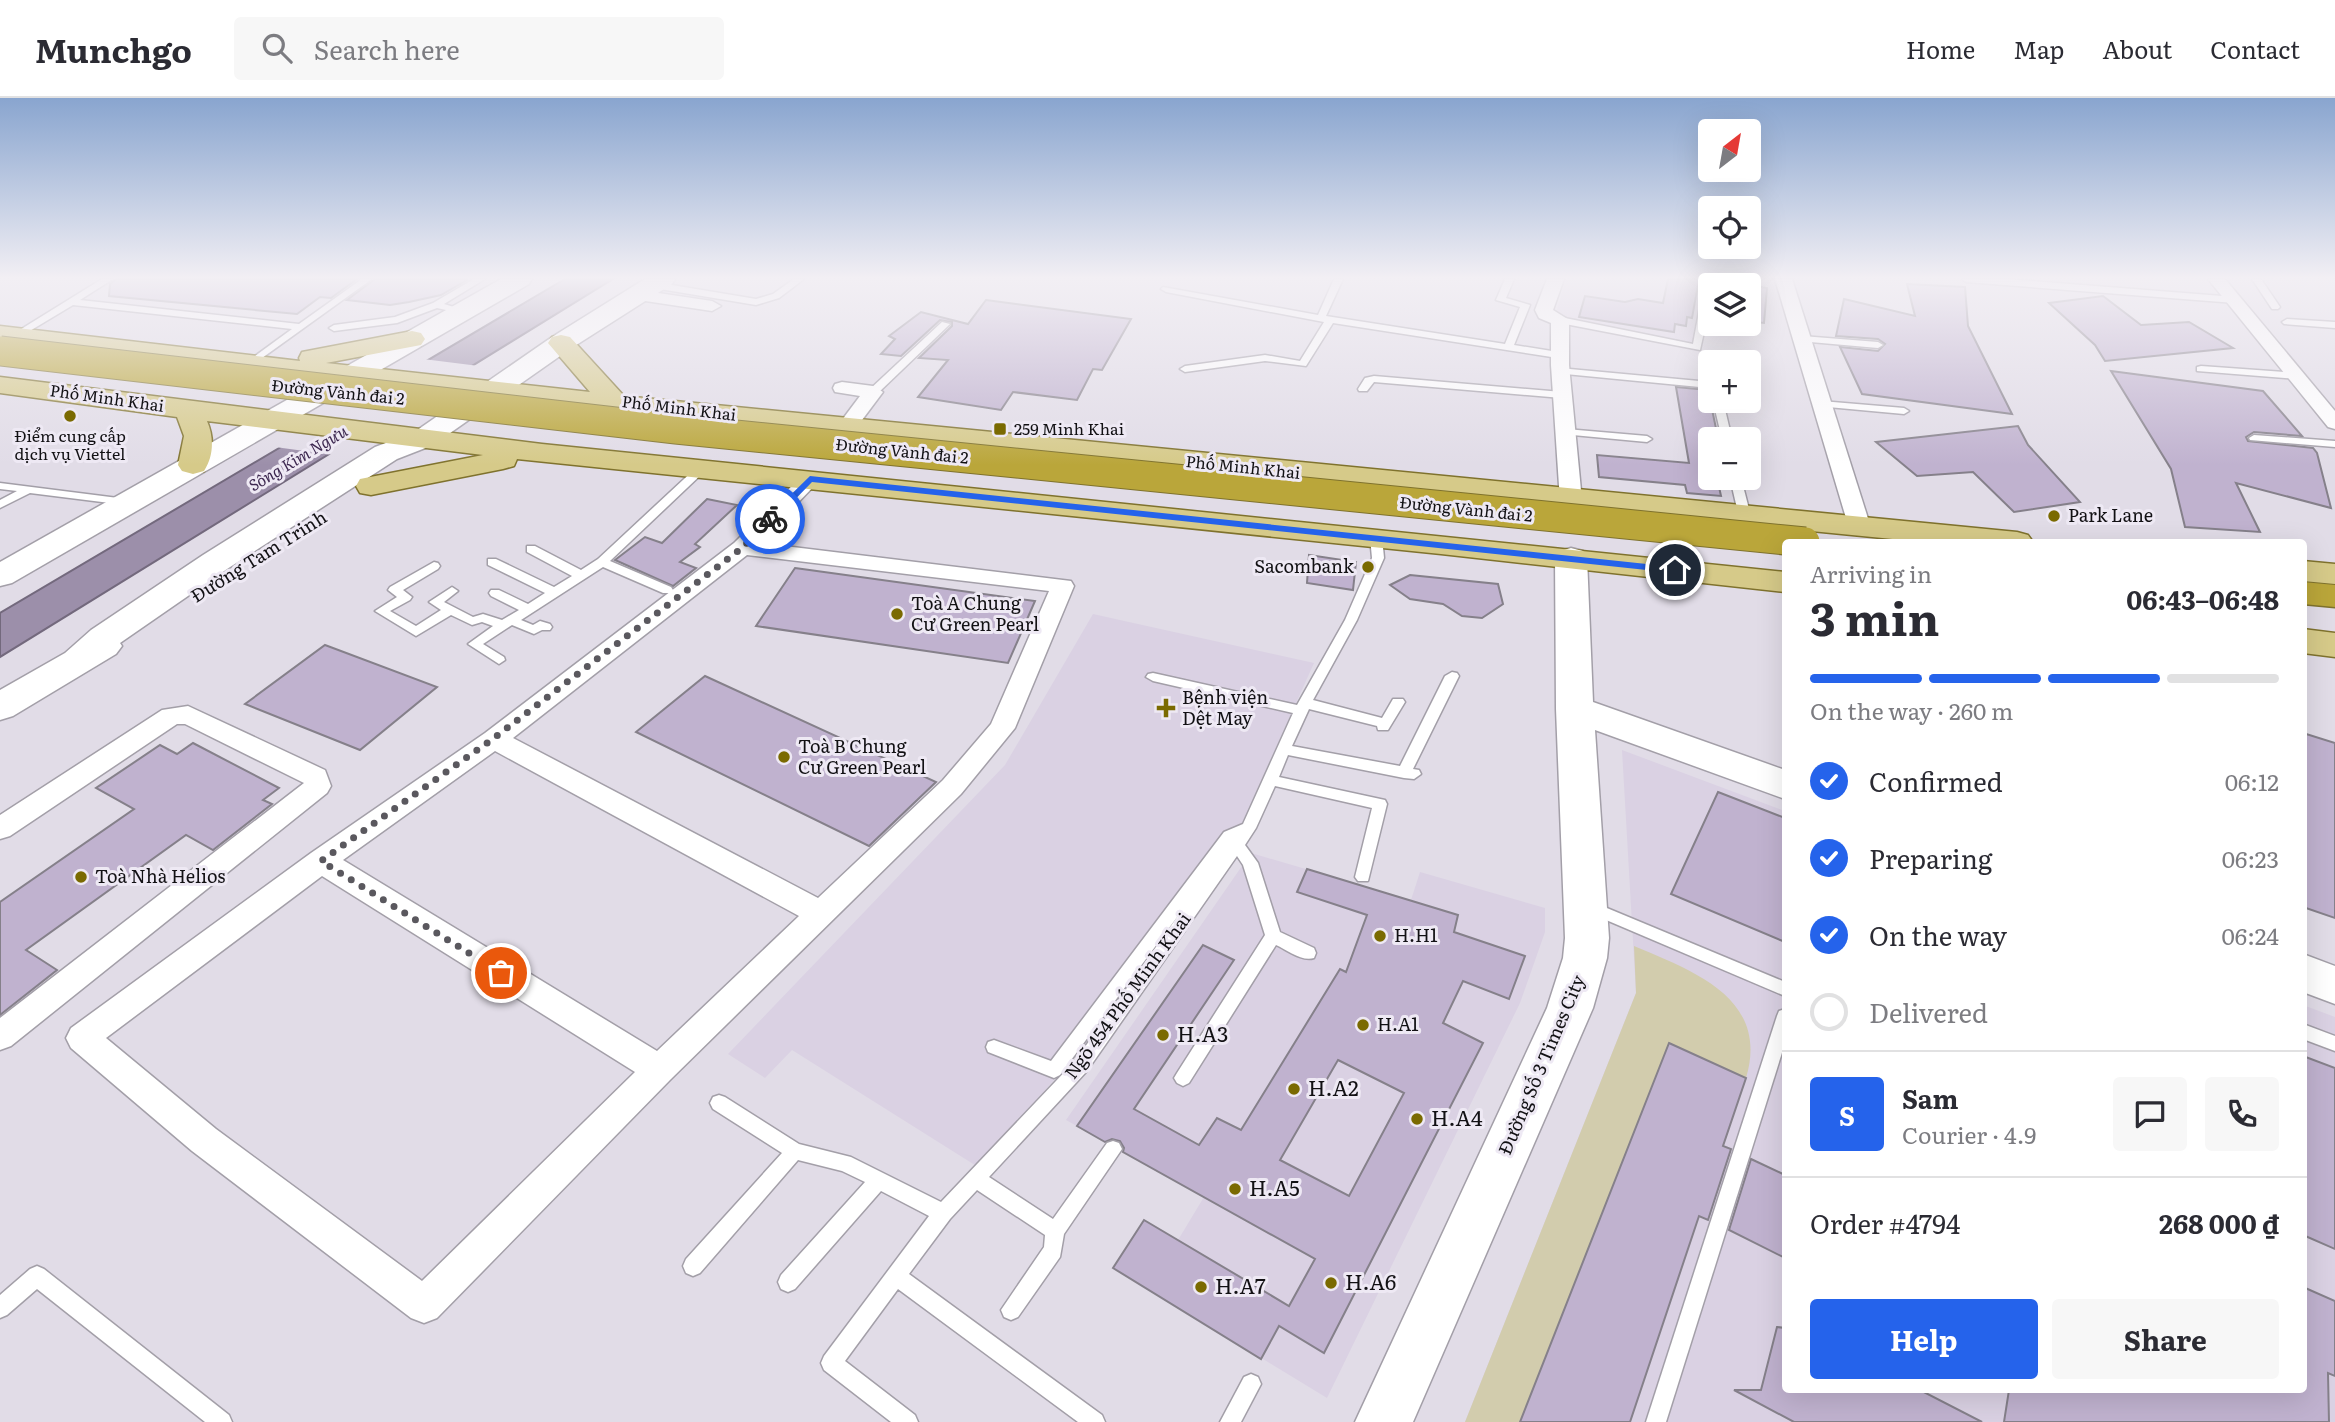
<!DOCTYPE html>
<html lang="en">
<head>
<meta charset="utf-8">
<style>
  :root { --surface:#fff; --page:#f7f7f7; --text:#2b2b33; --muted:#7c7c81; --line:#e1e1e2; --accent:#2563eb }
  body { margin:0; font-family:Literata,serif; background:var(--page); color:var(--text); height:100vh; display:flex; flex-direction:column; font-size:26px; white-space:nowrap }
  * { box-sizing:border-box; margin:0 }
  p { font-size:23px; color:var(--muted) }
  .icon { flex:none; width:38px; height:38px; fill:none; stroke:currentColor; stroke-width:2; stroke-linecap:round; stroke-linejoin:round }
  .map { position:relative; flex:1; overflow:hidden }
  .panel { position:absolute; left:1782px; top:441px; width:525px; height:854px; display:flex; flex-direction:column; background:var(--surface); border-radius:7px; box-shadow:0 7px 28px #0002 }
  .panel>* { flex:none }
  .needle { width:46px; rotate:31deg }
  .fabs { position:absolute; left:1698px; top:21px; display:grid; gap:14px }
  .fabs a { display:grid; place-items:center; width:63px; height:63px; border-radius:7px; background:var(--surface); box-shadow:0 7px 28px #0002; font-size:35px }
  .pin { position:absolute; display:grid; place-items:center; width:60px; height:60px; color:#fff; margin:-30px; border:4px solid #fff; border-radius:50%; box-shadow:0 2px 7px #0007 }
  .courier { position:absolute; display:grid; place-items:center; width:70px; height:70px; margin:-35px; border:5px solid #2563eb; border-radius:50%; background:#fff; color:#222; box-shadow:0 2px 9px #0007 }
  .overview em { font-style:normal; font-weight:700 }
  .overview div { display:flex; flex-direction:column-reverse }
  .overview { display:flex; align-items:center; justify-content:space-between; height:119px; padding:0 28px }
  h1 { font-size:46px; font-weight:700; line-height:52px }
  .bar { display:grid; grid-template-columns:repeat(4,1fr); gap:10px 7px; align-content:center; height:84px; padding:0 28px }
  .bar i { height:9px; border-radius:5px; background:var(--line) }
  .bar .active { background:var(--accent) }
  .bar p { grid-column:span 4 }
  .line { display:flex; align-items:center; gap:18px; padding:0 28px; border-top:2px solid var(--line) }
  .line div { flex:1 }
  .round { display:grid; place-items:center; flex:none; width:74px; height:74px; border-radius:7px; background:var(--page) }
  ol { padding:0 28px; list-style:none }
  li { display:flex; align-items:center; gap:21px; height:77px }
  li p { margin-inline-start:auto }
  li .icon { padding:7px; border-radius:50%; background:var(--accent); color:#fff; stroke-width:4 }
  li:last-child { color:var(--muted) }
  li i { width:38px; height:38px; border:4px solid var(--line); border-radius:50% }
  .action { display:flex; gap:14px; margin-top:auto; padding:14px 28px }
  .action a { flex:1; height:80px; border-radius:7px; background:var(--accent); color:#fff; font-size:28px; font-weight:700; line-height:80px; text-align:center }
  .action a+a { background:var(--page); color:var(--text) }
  header { display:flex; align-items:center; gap:42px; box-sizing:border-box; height:98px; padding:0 35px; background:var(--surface); border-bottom:2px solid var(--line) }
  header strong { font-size:33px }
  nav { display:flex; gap:38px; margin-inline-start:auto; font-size:24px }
  .search { width:490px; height:63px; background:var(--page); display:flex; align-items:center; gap:18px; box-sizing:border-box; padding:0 24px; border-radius:7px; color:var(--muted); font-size:26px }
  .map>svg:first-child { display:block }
  .built { fill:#dad1e3 }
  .green { fill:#d2ccad }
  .water { fill:#9c8faa; stroke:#73697d; stroke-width:2 }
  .pier { fill:#e1dce7 }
  .building { fill:#c0b2cf; stroke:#85808a; stroke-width:2; fill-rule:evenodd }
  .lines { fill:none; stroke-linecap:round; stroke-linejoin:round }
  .lane-casing { stroke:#a39fa8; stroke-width:3 }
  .street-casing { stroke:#a39fa8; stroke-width:3 }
  .secondary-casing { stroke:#a39fa8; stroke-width:3 }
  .primary-casing { stroke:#7f722d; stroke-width:3 }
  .highway-casing { stroke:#7f722d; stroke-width:3 }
  .lane { fill:#fff; fill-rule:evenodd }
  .street { fill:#fff; fill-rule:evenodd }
  .secondary { fill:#fff; fill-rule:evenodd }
  .primary { fill:#d6ca89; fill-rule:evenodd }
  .highway { fill:#baa63a; fill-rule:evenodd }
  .highway-bridge-casing { stroke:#7f722d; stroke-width:31; stroke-linecap:butt }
  .highway-bridge { stroke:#baa63a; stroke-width:29 }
  .route { fill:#2563eb }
  .done { stroke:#5a585e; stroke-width:7; stroke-dasharray:0 12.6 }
  .poi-dot { fill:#7a6a01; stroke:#eee9f4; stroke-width:2.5 }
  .labels { text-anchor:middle; stroke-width:6; stroke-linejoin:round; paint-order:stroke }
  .far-street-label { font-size:16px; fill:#121114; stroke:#eee9f4 }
  .far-poi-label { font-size:16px; fill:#121114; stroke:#eee9f4; text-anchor:start }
  .far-water-label { font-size:16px; font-style:italic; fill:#3d2850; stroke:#eee9f4 }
  .poi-label { font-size:18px; fill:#121114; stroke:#eee9f4; text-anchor:start }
  .street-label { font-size:18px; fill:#121114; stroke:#eee9f4 }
  .near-poi-label { font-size:21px; fill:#121114; stroke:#eee9f4; text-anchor:start }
</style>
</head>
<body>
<header>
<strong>Munchgo</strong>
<div class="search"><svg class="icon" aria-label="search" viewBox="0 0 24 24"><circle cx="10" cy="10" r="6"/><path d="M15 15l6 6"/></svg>Search here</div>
<nav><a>Home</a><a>Map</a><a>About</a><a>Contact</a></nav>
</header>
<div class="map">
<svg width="2335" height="1324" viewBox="0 0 2335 1324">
  <rect width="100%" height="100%" fill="#e1dce7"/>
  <g class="built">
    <path d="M1566 181H1707L1696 248 1567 222 1556 215Z"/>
    <path d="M1093 516 1314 565 1235 741 1074 959 978 1069 792 952 765 980 728 956 1005 667Z"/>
    <path d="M1622 652 1785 713V1292H2303V907L2335 919V1324H1465L1636 895Z"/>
    <path d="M1251 755 1411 802 1420 774 1545 810V834L1520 905 1327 1300 1113 1170 1144 1122 1178 1142 1204 1099 1066 1022Z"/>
  </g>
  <path class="green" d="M1634 848C1693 873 1770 900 1746 980L1669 945 1520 1324H1465L1636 895Z"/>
  <path class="water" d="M565 181H613L0 559V515Z"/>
  <path class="pier" d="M423 261 479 268 334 357 275 349Z"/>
  <g class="building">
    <path d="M116 181H357L331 200 320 199 297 216 109 198 110 186Z"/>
    <path d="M375 181H467V182L441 197 409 204 390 207 347 202Z"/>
    <path d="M1668 181H1699L1692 220 1687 219 1686 228 1675 226 1674 234 1579 219 1585 198 1625 204 1638 201 1663 205Z"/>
    <path d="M1907 186 1965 189 1968 228 2012 316 1862 296 1840 249 1878 253 1885 246 1878 241 1836 238 1844 201 1915 218Z"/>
    <path d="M1748 187 1767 190 1764 225 1748 223Z"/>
    <path d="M2103 198 2141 227 2189 224 2233 250 2105 263 2095 247 2049 205Z"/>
    <path d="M986 202 1131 221 1102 272 1093 271 1077 302 1013 294 1001 312 918 299 948 262 919 260 952 228V224L940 222 901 258 881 256 895 241 889 238 921 214 968 226Z"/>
    <path d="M2111 273 2263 293 2302 338 2254 334 2246 339 2248 343 2313 350 2317 355 2331 410 2236 385 2260 434 2185 429 2171 371Z"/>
    <path d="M1676 289 1708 292 1718 340 1709 339 1710 380H1717L1721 398 1687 395 1685 387 1599 379 1597 357 1689 365Z"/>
    <path d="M2018 328 2028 347 2080 404 2014 414 1973 374 1917 378 1876 344Z"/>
    <path d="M707 401 737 407 695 446 700 449 680 464 696 470 673 488 615 462 645 439 662 445Z"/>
    <path d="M1309 457 1356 464 1353 492 1307 485Z"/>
    <path d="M795 470 1035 503 1008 565 756 528Z"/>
    <path d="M1410 477 1498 486 1503 506 1482 520 1462 518 1443 506 1410 501 1390 487Z"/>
    <path d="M325 547 437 589 360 652 245 606Z"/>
    <path d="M705 578 936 684 869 748 636 634Z"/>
    <path d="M2303 635 2335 645V820L2303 809Z"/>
    <path d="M193 645 279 690 263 702 272 706 213 752 186 737 26 852 57 872 0 917V804L134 711 96 690 160 647 177 656Z"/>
    <path d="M1718 694 1785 720V844L1671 796Z"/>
    <path d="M1307 771 1458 817 1454 834 1525 858 1509 901 1463 883 1443 925 1483 945 1324 1255 1279 1228 1261 1261 1113 1170 1144 1122 1289 1208 1315 1161 1123 1054 1124 1050 1120 1043 1112 1041 1105 1044 1077 1028 1203 847 1234 862 1134 1011 1199 1047 1217 1020 1241 1032 1340 871 1346 874 1367 817 1297 794ZM1338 962 1404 995 1349 1098 1280 1062Z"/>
    <path d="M1669 945 1746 980 1723 1048 1731 1051 1708 1122 1699 1118 1630 1324H1520Z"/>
    <path d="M2303 958 2335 970V1151L2303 1137Z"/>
    <path d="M1751 1061 1785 1077V1160L1729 1132Z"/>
    <path d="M2303 1189 2335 1203V1278L2328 1275 2329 1324H2004L2009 1292H2303Z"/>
    <path d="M1777 1229 1785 1230V1292H1920L1982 1324H1794L1734 1292H1761Z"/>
  </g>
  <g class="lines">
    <defs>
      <g id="lane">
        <path d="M102 181H113L80 202 299 226 362 181H372L251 268 246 265 248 263 292 231 73 207 18 240 10 238Z"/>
        <path d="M474 181H485L444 206 464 212V216L437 210 397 225 334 233 329 230 334 227 395 219 433 205Z"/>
        <path d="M794 181H804L779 200 756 207 654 190 649 187 654 184 756 201 773 196Z"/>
        <path d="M1334 181H1343L1326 218 1505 246 1520 209 1496 202 1505 181H1514L1506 200 1530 207 1514 247 1558 254 1563 257 1558 260 1333 225 1306 268 1265 263 1185 274 1180 271 1185 268 1265 257 1300 263 1324 224 1166 194 1161 191 1163 189 1318 217Z"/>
        <path d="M1705 181H1714L1713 187H1710V207L1700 252 1560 225 1555 222 1560 219 1693 246Z"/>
        <path d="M1962 181H2006L2235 199 2240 202 2235 205 1966 184Z"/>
        <path d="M2252 181H2261L2280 209 2278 211H2272Z"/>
        <path d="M2287 221 2335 224V230L2284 226 2282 224Z"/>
        <path d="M942 224 950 226 877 296H869V292Z"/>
        <path d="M1802 238 1878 244 1883 247 1878 250 1799 243V239Z"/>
        <path d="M2201 268 2297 275 2302 278 2297 281 2197 273V269Z"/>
        <path d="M1559 270 1710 284V290L1555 275V271Z"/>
        <path d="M1374 278 1562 294 1567 297 1562 300 1374 284 1367 293H1359L1358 291 1365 280Z"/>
        <path d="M1713 303H1723L1732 341H1722Z"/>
        <path d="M1821 303 1904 310 1909 313 1904 316 1817 308 1816 306Z"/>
        <path d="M1566 331 1647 338 1652 341 1647 344 1562 336 1561 334Z"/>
        <path d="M2254 337 2335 343V349L2250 342 2249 340Z"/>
        <path d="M702 367 706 368V372L610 463 671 489 673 492 671 495H663L603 469 521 522 533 527 540 523 550 526 552 529 550 532H542L534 536 512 527 483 546 504 559 505 562 499 566 468 546 493 528 482 524 472 527 451 517 416 538 375 513 397 499 388 492 390 489 434 464 438 465 440 468 438 471 403 492 412 499 410 502 390 513 416 528 441 512 429 504 452 489 458 493 444 504 473 519 483 516 502 522 519 512 491 498 489 495 491 492H499L528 506 545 495 488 467V461H496L554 489 572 478 527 454V448H535L581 472 598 461 698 368Z"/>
        <path d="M1730 380H1741L1751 419 1749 421 1745 422 1739 419Z"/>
        <path d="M0 385 126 401 132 404 126 407 30 395 0 410V402L17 393 0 391Z"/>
        <path d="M1376 435 1382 439 1384 460 1357 522 1313 602 1382 620 1393 601H1403L1405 604 1388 632H1378L1377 628 1309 611 1292 648 1400 668 1445 578 1452 574 1457 575 1459 578 1413 671 1419 672 1421 676 1414 681 1404 680 1288 657 1279 679 1385 702 1387 706 1368 783H1358L1355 779 1372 710 1275 688 1256 730 1245 747 1258 765 1280 834 1314 850 1316 855 1314 860C1302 864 1287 852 1276 847L1189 985 1183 988 1177 985 1174 980 1177 975 1265 837 1243 767 1237 758 1087 973 989 1079 1053 1121 1107 1045 1113 1043 1119 1045 1122 1051 1064 1136 1060 1159 1018 1219 1011 1222 1004 1219 1001 1212 1044 1149 1045 1137 977 1092 950 1121 909 1176 1102 1317 1105 1324H1078L898 1191 845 1263 915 1317 918 1324H891L824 1272 821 1265 824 1258 929 1118 881 1093 795 1191 788 1194 781 1191 778 1184 781 1177 865 1084 842 1073 798 1062 700 1175 693 1178 686 1175 683 1168 686 1161 782 1055 713 1011 710 1005 713 999 719 997 725 999 799 1046 851 1059 941 1104 1075 963 1183 811 1060 977 1054 980 988 954 986 949 988 944 994 942 1051 963 1224 734 1243 726 1293 615 1153 583 1146 579 1148 576 1153 575 1297 607 1345 522 1372 460 1370 439Z"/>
        <path d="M1590 803 1785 884V898L1585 813 1582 809 1585 805Z"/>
        <path d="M1785 911V945L1666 1324H1646L1777 918 1779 913Z"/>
        <path d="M2303 926 2335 938V953L2303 941Z"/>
        <path d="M37 1168 44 1171 229 1317 232 1324H205L37 1191 7 1217 0 1220V1197L30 1171Z"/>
        <path d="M1251 1276 1258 1279 1261 1286 1241 1324H1220L1244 1279Z"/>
      </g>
      <g id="street">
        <path d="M1547 181H1564L1553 212 1569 222V267L1582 403 1578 407H1564L1560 403 1551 267V225L1539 220 1535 212Z"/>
        <path d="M1775 181H1792L1871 430 1868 435H1852L1849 430Z"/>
        <path d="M2208 181H2225L2335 313V331L2328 329Z"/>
        <path d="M638 192 712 203 721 208 712 213 632 201 629 197Z"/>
        <path d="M842 284 873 288 883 294 853 334H839L836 330 860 298 835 294 833 290 835 286Z"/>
        <path d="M810 375 817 377 820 381 817 385 759 445 1071 483 1074 488 1015 630 961 696 670 982 437 1220 424 1225 411 1220 192 1053 71 950 66 940 71 930 311 755 485 635 734 445 803 377ZM747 457 1049 493 991 626 943 682 818 800 513 640ZM495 653 799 818 657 953 343 762ZM322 778 635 974 422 1183 216 1031 106 940Z"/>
        <path d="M188 608 325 672 331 688 327 695 11 948 0 952V920L304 685 185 626H177L10 738 0 741V717L162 612Z"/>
      </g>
      <g id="secondary">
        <path d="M501 181H532L529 186 12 485 0 488V464Z"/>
        <path d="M645 181H675L672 186 570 251 433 347 397 361 227 471 120 545 122 548 116 556 13 618 0 622V592L65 555 91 532 203 457 375 349 413 335 552 239Z"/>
        <path d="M1571 450 1583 453 1587 460 1593 604 1785 672V701L1595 632 1609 840 1607 860 1593 910 1413 1324H1355L1547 910 1563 860 1565 840 1556 611 1555 460 1559 453Z"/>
        <path d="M2303 856 2335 868V906L2303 894Z"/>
      </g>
      <g id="primary">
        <path d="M0 228 300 263 299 260 302 254 412 233 421 235 425 241 421 247 326 265 590 294 548 245 552 239 561 237 570 239 624 298 2017 434 2028 437 2033 444H1923L846 339 0 244Z"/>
        <path d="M0 279 542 346 1785 474V494L1441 456 517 361 514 368 503 371 371 397 360 395 356 388 360 381 483 357 207 323C214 339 214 358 204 373L193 376 182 373 178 367 184 338 177 319 0 295Z"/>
        <path d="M2303 463 2335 466V486L2303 483Z"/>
        <path d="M2303 531 2335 535V559L2303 555Z"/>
      </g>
      <path id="highway" d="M2303 484 2335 487V509L2303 506Z"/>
    </defs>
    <use href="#lane" class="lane-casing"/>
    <use href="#street" class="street-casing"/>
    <use href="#secondary" class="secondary-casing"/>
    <use href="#primary" class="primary-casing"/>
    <use href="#highway" class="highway-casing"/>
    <use href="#lane" class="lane"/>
    <use href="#street" class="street"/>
    <use href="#secondary" class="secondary"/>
    <use href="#primary" class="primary"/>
    <use href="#highway" class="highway"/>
    <defs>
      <path id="highway-bridge" d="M0 253 676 331 1805 444"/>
    </defs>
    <use href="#highway-bridge" class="highway-bridge-casing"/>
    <use href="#highway-bridge" class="highway-bridge"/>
  </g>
  <linearGradient id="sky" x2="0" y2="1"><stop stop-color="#89a5cf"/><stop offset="0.49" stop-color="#f2eff4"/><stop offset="1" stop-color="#f2eff4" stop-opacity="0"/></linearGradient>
  <rect width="2335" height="367" fill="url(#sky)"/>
  <path class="route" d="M810 378 1675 469 1680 472 1675 475 812 384 774 423H767V420Z"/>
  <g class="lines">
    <path class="done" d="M501 875 321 763 494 640 742 450 770 421"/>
  </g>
  <g class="poi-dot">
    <circle cx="70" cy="318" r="7"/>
    <rect x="993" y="324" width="14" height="14" rx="3.5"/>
    <circle cx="2054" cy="418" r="7"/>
    <circle cx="1368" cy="469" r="7"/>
    <circle cx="897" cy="516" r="7"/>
    <path d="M1162.5 599.5h7v7h7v7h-7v7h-7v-7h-7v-7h7z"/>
    <circle cx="784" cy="659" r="7"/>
    <circle cx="81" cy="779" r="7"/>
    <circle cx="1380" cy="838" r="7"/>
    <circle cx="1363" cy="927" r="7"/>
    <circle cx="1163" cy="937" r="7"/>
    <circle cx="1294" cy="991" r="7"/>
    <circle cx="1417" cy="1021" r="7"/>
    <circle cx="1235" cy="1091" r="7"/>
    <circle cx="1331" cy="1185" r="7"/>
    <circle cx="1201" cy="1189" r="7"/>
  </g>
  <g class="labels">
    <g class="far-street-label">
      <text transform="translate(338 294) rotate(6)" y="6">Đường Vành đai 2</text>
      <text transform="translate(107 300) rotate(8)" y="6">Phố Minh Khai</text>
      <text transform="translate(679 310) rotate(7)" y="6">Phố Minh Khai</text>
      <text transform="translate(902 353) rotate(6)" y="6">Đường Vành đai 2</text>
      <text transform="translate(1243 369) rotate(6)" y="6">Phố Minh Khai</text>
      <text transform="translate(1466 411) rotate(6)" y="6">Đường Vành đai 2</text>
    </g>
    <g class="far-poi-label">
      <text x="1014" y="337">259 Minh Khai</text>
      <text x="70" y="344" text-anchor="middle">Điểm cung cấp<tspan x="70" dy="18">dịch vụ Viettel</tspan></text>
    </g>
    <g class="far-water-label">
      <text transform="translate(298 360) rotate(-31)" y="6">Sông Kim Ngưu</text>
    </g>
    <g class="poi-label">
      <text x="2068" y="424">Park Lane</text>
      <text x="1354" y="475" text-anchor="end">Sacombank</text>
      <text x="911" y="512">Toà A Chung<tspan x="911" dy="21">Cư Green Pearl</tspan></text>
      <text x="1182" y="606">Bệnh viện<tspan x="1182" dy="21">Dệt May</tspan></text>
      <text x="798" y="655">Toà B Chung<tspan x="798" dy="21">Cư Green Pearl</tspan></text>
      <text x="95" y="785">Toà Nhà Helios</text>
      <text x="1394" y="844">H.H1</text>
      <text x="1377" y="933">H.A1</text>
    </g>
    <g class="street-label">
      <text transform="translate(259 459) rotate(-32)" y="6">Đường Tam Trinh</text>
      <text transform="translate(1128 898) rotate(-54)" y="6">Ngõ 454 Phố Minh Khai</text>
      <text transform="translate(1542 967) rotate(-67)" y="6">Đường Số 3 Times City</text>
    </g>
    <g class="near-poi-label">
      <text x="1177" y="944">H.A3</text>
      <text x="1308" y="998">H.A2</text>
      <text x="1431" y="1028">H.A4</text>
      <text x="1249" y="1098">H.A5</text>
      <text x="1345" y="1192">H.A6</text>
      <text x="1215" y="1196">H.A7</text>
    </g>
  </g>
</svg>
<div class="fabs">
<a><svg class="needle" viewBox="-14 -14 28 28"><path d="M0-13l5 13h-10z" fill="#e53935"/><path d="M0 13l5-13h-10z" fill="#7c7c81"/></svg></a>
<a><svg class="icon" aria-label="locate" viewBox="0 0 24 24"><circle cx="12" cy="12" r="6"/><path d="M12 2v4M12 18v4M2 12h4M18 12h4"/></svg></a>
<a><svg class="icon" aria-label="layers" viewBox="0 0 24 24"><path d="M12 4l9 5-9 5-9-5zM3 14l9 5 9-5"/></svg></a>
<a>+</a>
<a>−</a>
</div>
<div class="pin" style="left:501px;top:875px;background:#ea580c"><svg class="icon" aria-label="bag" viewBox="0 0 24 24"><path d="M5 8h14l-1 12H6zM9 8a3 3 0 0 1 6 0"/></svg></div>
<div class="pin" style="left:1675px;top:472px;background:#1f2937"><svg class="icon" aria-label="home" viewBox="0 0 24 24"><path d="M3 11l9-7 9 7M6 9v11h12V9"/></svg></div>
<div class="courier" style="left:770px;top:421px"><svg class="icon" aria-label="bike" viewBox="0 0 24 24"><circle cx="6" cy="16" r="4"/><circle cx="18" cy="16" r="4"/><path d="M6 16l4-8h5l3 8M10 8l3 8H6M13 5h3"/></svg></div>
<section class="panel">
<div class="overview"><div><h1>3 min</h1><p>Arriving in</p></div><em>06:43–06:48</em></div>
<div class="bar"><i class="active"></i><i class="active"></i><i class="active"></i><i></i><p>On the way · 260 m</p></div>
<ol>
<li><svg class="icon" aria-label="check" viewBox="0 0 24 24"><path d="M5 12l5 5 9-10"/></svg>Confirmed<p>06:12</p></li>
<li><svg class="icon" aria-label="check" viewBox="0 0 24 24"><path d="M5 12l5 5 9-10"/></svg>Preparing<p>06:23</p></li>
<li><svg class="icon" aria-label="check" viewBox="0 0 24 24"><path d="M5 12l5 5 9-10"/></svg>On the way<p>06:24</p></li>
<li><i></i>Delivered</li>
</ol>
<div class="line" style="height:126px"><b class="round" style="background:var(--accent);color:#fff">S</b><div><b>Sam</b><p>Courier · 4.9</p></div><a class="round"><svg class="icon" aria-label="chat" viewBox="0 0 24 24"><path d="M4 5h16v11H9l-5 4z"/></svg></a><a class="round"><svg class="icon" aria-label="phone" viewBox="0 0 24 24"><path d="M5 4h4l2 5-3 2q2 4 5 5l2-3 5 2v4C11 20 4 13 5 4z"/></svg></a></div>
<div class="line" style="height:91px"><div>Order #4794</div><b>268 000 ₫</b></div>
<div class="action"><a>Help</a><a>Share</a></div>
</section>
</div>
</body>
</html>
